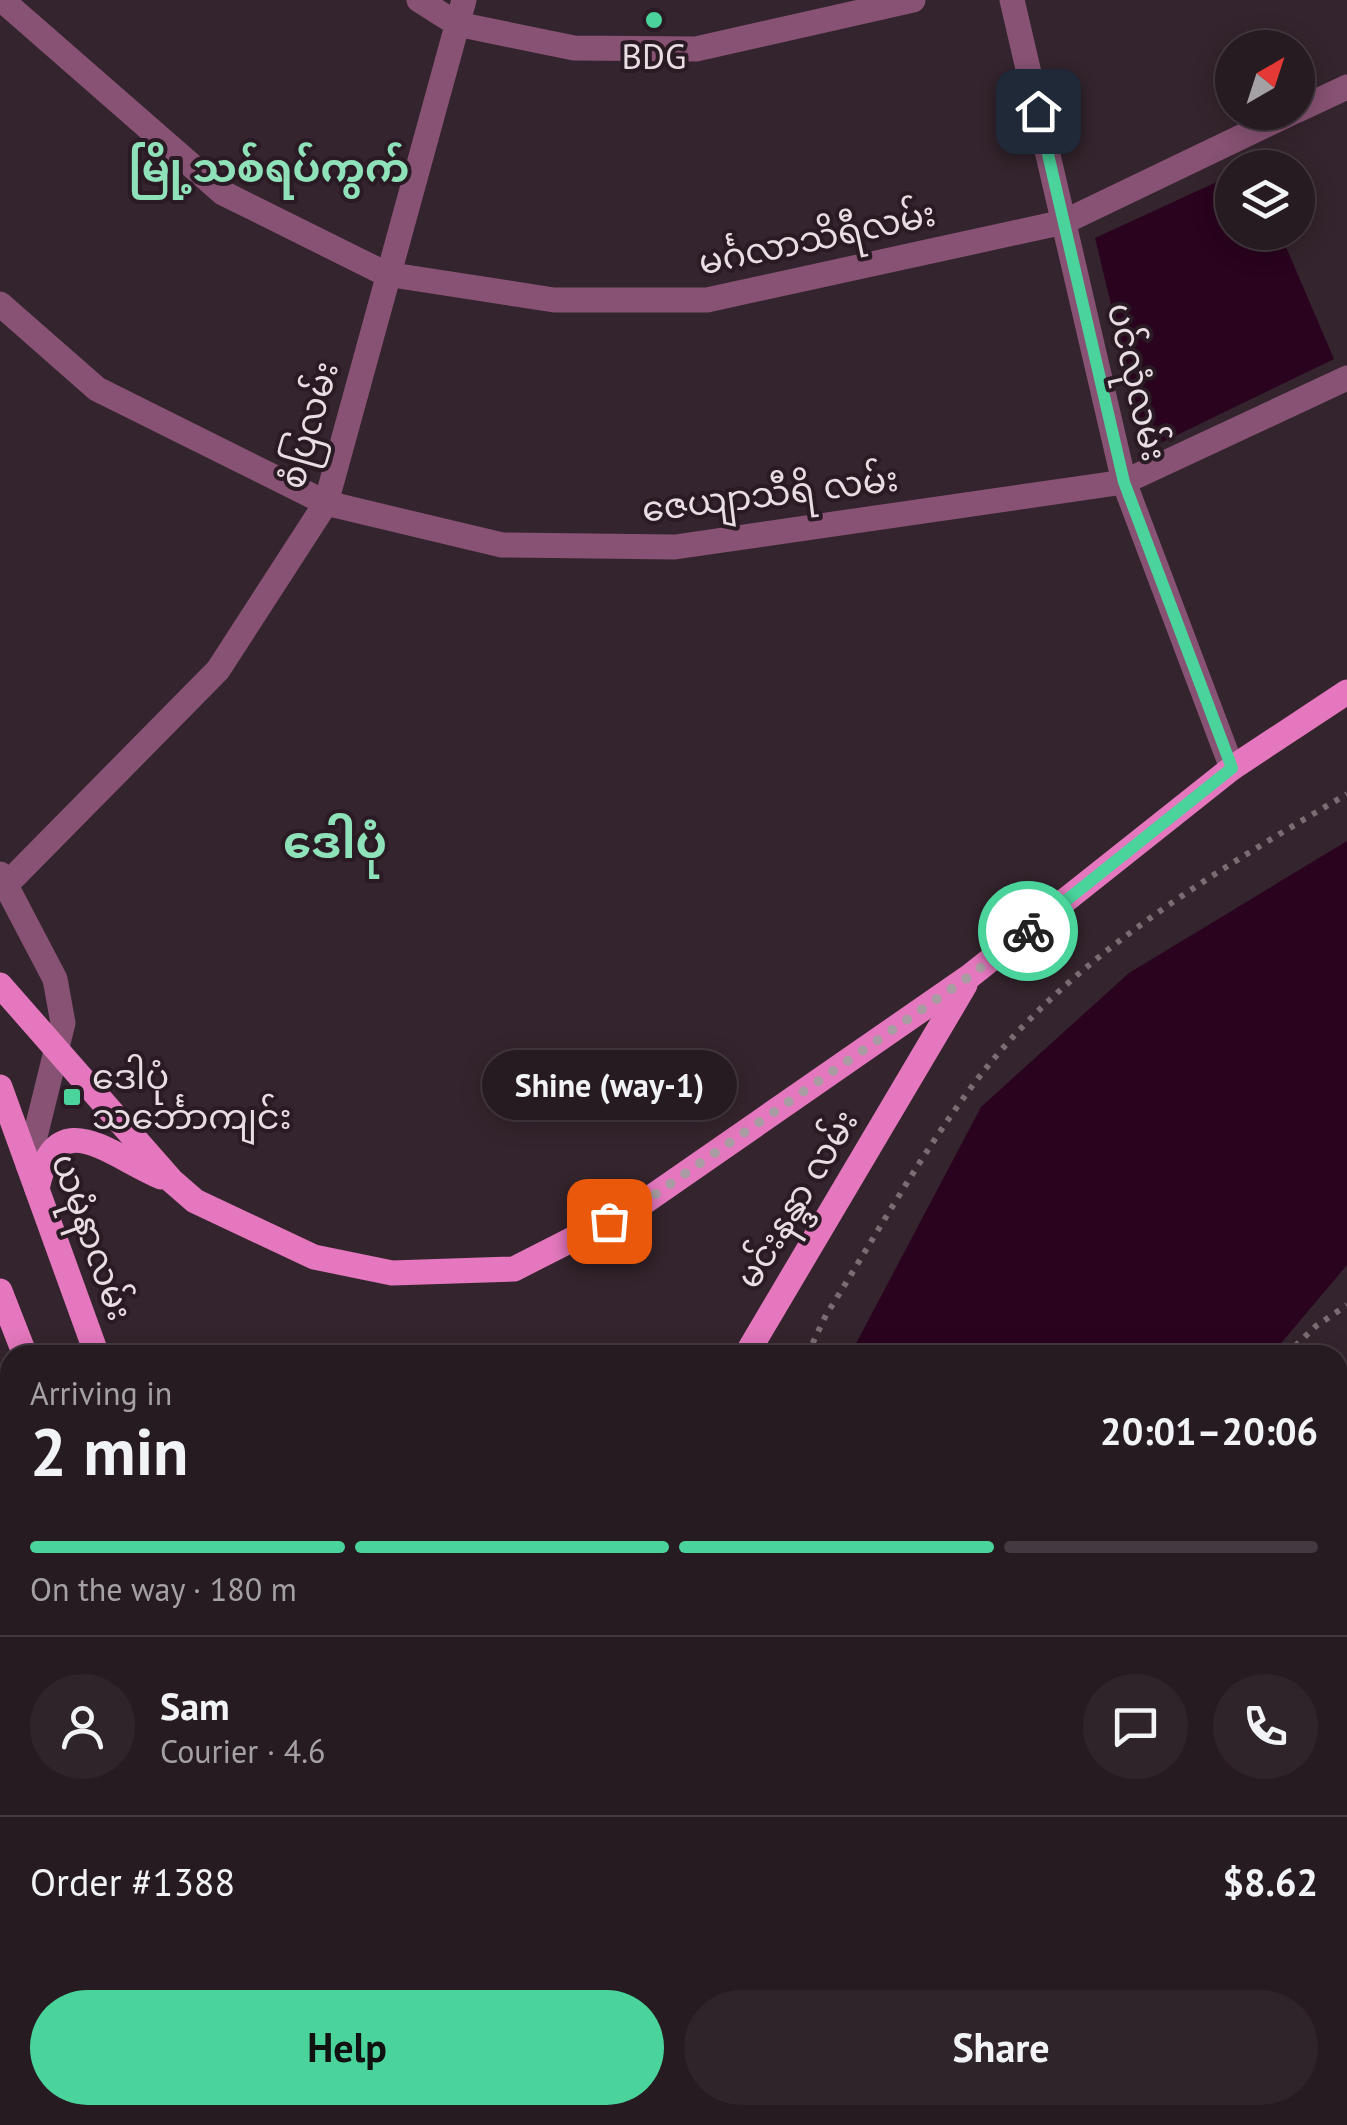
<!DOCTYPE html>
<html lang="en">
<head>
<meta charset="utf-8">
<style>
  :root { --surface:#271b22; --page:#2f242a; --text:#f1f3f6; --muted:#a4a1a5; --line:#433940; --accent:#4ad49c }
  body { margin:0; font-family:"PT Sans","Noto Sans Myanmar",sans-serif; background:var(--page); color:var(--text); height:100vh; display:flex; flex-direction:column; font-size:38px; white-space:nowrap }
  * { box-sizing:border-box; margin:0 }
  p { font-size:32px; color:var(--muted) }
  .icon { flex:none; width:55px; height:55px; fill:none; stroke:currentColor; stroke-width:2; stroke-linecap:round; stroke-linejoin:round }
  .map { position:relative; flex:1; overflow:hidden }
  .drawer { position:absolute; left:0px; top:1345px; width:1348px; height:780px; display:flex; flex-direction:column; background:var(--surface); border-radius:30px 30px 0 0; box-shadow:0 5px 25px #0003,0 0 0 2px var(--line) }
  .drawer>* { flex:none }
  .needle { width:65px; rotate:39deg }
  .tools { position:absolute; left:1215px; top:30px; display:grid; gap:20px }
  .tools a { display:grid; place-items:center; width:100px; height:100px; border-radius:50%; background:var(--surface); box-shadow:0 5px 25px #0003,0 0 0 2px var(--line); font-size:50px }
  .pin { position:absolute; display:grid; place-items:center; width:85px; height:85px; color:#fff; margin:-42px; border-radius:20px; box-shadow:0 5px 15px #0006 }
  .courier { position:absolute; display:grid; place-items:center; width:100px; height:100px; margin:-50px; border:8px solid #4ad49c; border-radius:50%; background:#fff; color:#222; box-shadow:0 2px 12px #0007 }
  .bubble { position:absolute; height:70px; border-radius:35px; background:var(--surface); box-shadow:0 5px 25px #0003,0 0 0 2px var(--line); font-size:32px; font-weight:600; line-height:70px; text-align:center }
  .overview em { font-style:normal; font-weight:600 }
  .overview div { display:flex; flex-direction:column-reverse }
  .overview { display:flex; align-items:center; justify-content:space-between; height:170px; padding:0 30px }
  h1 { font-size:65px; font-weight:600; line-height:75px }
  .bar { display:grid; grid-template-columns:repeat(4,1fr); gap:15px 10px; align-content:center; height:120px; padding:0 30px }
  .bar i { height:12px; border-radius:8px; background:var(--line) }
  .bar .active { background:var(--accent) }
  .bar p { grid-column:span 4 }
  .line { display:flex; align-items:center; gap:25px; padding:0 30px; border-top:2px solid var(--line) }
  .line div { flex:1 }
  .round { display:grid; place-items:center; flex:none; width:105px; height:105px; border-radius:52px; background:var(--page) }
  .button { display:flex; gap:20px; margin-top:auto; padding:20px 30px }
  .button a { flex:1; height:115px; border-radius:60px; background:var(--accent); color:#111; font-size:40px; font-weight:600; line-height:115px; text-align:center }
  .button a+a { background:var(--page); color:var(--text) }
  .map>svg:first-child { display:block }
  .water { fill:#2a031e }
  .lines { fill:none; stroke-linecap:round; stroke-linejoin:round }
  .path { stroke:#7a6c73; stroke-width:6; stroke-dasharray:5 8; stroke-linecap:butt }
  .minor { stroke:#875273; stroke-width:25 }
  .primary { stroke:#e477bd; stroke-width:25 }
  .done { stroke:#a99ca3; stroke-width:10; stroke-dasharray:0 18 }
  .route { stroke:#4ad49c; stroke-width:12 }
  .poi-dot { fill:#4ad49c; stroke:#291a23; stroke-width:4 }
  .labels { text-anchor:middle; stroke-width:8; stroke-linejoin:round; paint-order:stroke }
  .poi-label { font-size:35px; fill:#e8dde3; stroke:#291a23 }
  .street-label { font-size:35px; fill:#e8dde3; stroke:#291a23 }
  .quarter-label { font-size:40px; font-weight:bold; fill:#8ee1b9; stroke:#291a23 }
  .district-label { font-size:45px; font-weight:bold; fill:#8ee1b9; stroke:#291a23 }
</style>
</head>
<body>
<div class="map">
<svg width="1347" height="2125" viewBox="0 0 1347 2125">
  <rect width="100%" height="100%" fill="#34242d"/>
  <g class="water">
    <path d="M1232 175V232L1280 233 1334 359 1146 450 1095 238Z"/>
    <path d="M1347 841V1265L1271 1355H850L981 1107 1129 973Z"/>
    <path d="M1338 1832 1347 1856V1958L1338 1963Z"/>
    <path d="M635 2115H1044L1024 2125H634Z"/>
  </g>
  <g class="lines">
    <g class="path">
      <path d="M807 1355 826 1315C874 1239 919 1157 973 1085 1068 958 1213 873 1347 794"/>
      <path d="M1286 1355 1316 1326 1347 1305"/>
      <path d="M1338 1707 1347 1732"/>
      <path d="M1338 1989 1347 1984"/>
      <path d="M597 2115 598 2125"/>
      <path d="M1087 2125 1106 2115"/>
    </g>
    <g class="minor">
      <path d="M2 0 223 193 386 274 554 300H707L1064 222 1293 112"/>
      <path d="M419 0 457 24 574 48 696 49 913 0"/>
      <path d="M1012 0 1124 482 1232 768"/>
      <path d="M1298 110 1347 87"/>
      <path d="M0 304 97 389 326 503 502 545 675 547 1124 482 1347 378"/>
      <path d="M0 874 55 979 63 1023 28 1165"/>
      <path d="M6 885 218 670 326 503 464 0"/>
      <path d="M0 1728 10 1723"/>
    </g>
    <g class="primary">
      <path d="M0 985 172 1181 195 1201 314 1257 392 1273 514 1269 640 1205 970 976 1232 768 1347 692"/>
      <path d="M0 1087 97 1355"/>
      <path d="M37 1189C55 1101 109 1155 161 1177"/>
      <path d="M0 1291 25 1355"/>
      <path d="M746 1355 965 985"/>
      <path d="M320 2115 324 2125"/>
      <path d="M382 2115 386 2125"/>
      <path d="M543 2115V2125"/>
    </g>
  </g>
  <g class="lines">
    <path class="done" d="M609 1221 640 1205 970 976 1028 931"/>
    <path class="route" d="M1028 931 1232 768 1124 482 1038 111"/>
  </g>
  <g class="poi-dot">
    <circle cx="654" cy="20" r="10"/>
    <rect x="62" y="1087" width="20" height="20" rx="5"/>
  </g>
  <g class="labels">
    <g class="poi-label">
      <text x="654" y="69">BDG</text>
      <text x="92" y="1089" text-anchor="start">ဒေါပုံ<tspan x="92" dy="40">သင်္ဘောကျင်း</tspan></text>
    </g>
    <g class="street-label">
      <text transform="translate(817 238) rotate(-12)" y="12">မင်္ဂလာသိရီလမ်း</text>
      <text transform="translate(1137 382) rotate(77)" y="12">ပင်လုံလမ်း</text>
      <text transform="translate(309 425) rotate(-74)" y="12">စံပြလမ်း</text>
      <text transform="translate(770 494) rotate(-7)" y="12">ဇေယျာသီရိ လမ်း</text>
      <text transform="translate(797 1199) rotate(-59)" y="12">မင်းနန္ဒာ လမ်း</text>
      <text transform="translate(92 1237) rotate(70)" y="12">ယမုံနာလမ်း</text>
    </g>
    <g class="quarter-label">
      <text x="269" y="182">မြို့သစ်ရပ်ကွက်</text>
    </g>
    <g class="district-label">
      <text x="335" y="858">ဒေါပုံ</text>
    </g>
  </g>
</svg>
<div class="tools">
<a><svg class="needle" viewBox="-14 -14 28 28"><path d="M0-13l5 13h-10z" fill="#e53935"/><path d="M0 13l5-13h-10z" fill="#a4a1a5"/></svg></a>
<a><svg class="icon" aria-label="layers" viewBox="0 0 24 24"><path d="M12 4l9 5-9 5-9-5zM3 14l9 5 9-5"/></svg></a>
</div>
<div class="pin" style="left:609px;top:1221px;background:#ea580c"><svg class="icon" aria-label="bag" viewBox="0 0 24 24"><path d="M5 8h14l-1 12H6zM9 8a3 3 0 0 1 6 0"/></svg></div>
<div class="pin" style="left:1038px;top:111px;background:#1f2937"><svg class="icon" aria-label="home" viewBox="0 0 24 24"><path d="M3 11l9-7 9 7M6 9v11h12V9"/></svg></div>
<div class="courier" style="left:1028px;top:931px"><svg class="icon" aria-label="bike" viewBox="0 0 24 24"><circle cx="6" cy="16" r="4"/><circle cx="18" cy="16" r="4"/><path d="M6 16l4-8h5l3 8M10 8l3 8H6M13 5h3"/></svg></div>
<div class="bubble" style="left:482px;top:1050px;width:255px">Shine (way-1)</div>
<section class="drawer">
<div class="overview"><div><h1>2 min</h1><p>Arriving in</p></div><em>20:01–20:06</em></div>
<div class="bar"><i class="active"></i><i class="active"></i><i class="active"></i><i></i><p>On the way · 180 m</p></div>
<div class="line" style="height:180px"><a class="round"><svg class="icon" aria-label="person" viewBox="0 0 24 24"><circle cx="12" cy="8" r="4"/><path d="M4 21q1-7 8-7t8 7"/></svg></a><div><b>Sam</b><p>Courier · 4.6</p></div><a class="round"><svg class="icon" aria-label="chat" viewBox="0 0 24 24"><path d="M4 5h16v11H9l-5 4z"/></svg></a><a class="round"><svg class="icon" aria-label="phone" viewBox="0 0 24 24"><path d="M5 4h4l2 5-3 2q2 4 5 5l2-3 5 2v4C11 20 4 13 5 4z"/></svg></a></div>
<div class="line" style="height:130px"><div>Order #1388</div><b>$8.62</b></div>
<div class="button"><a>Help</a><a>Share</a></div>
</section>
</div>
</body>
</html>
